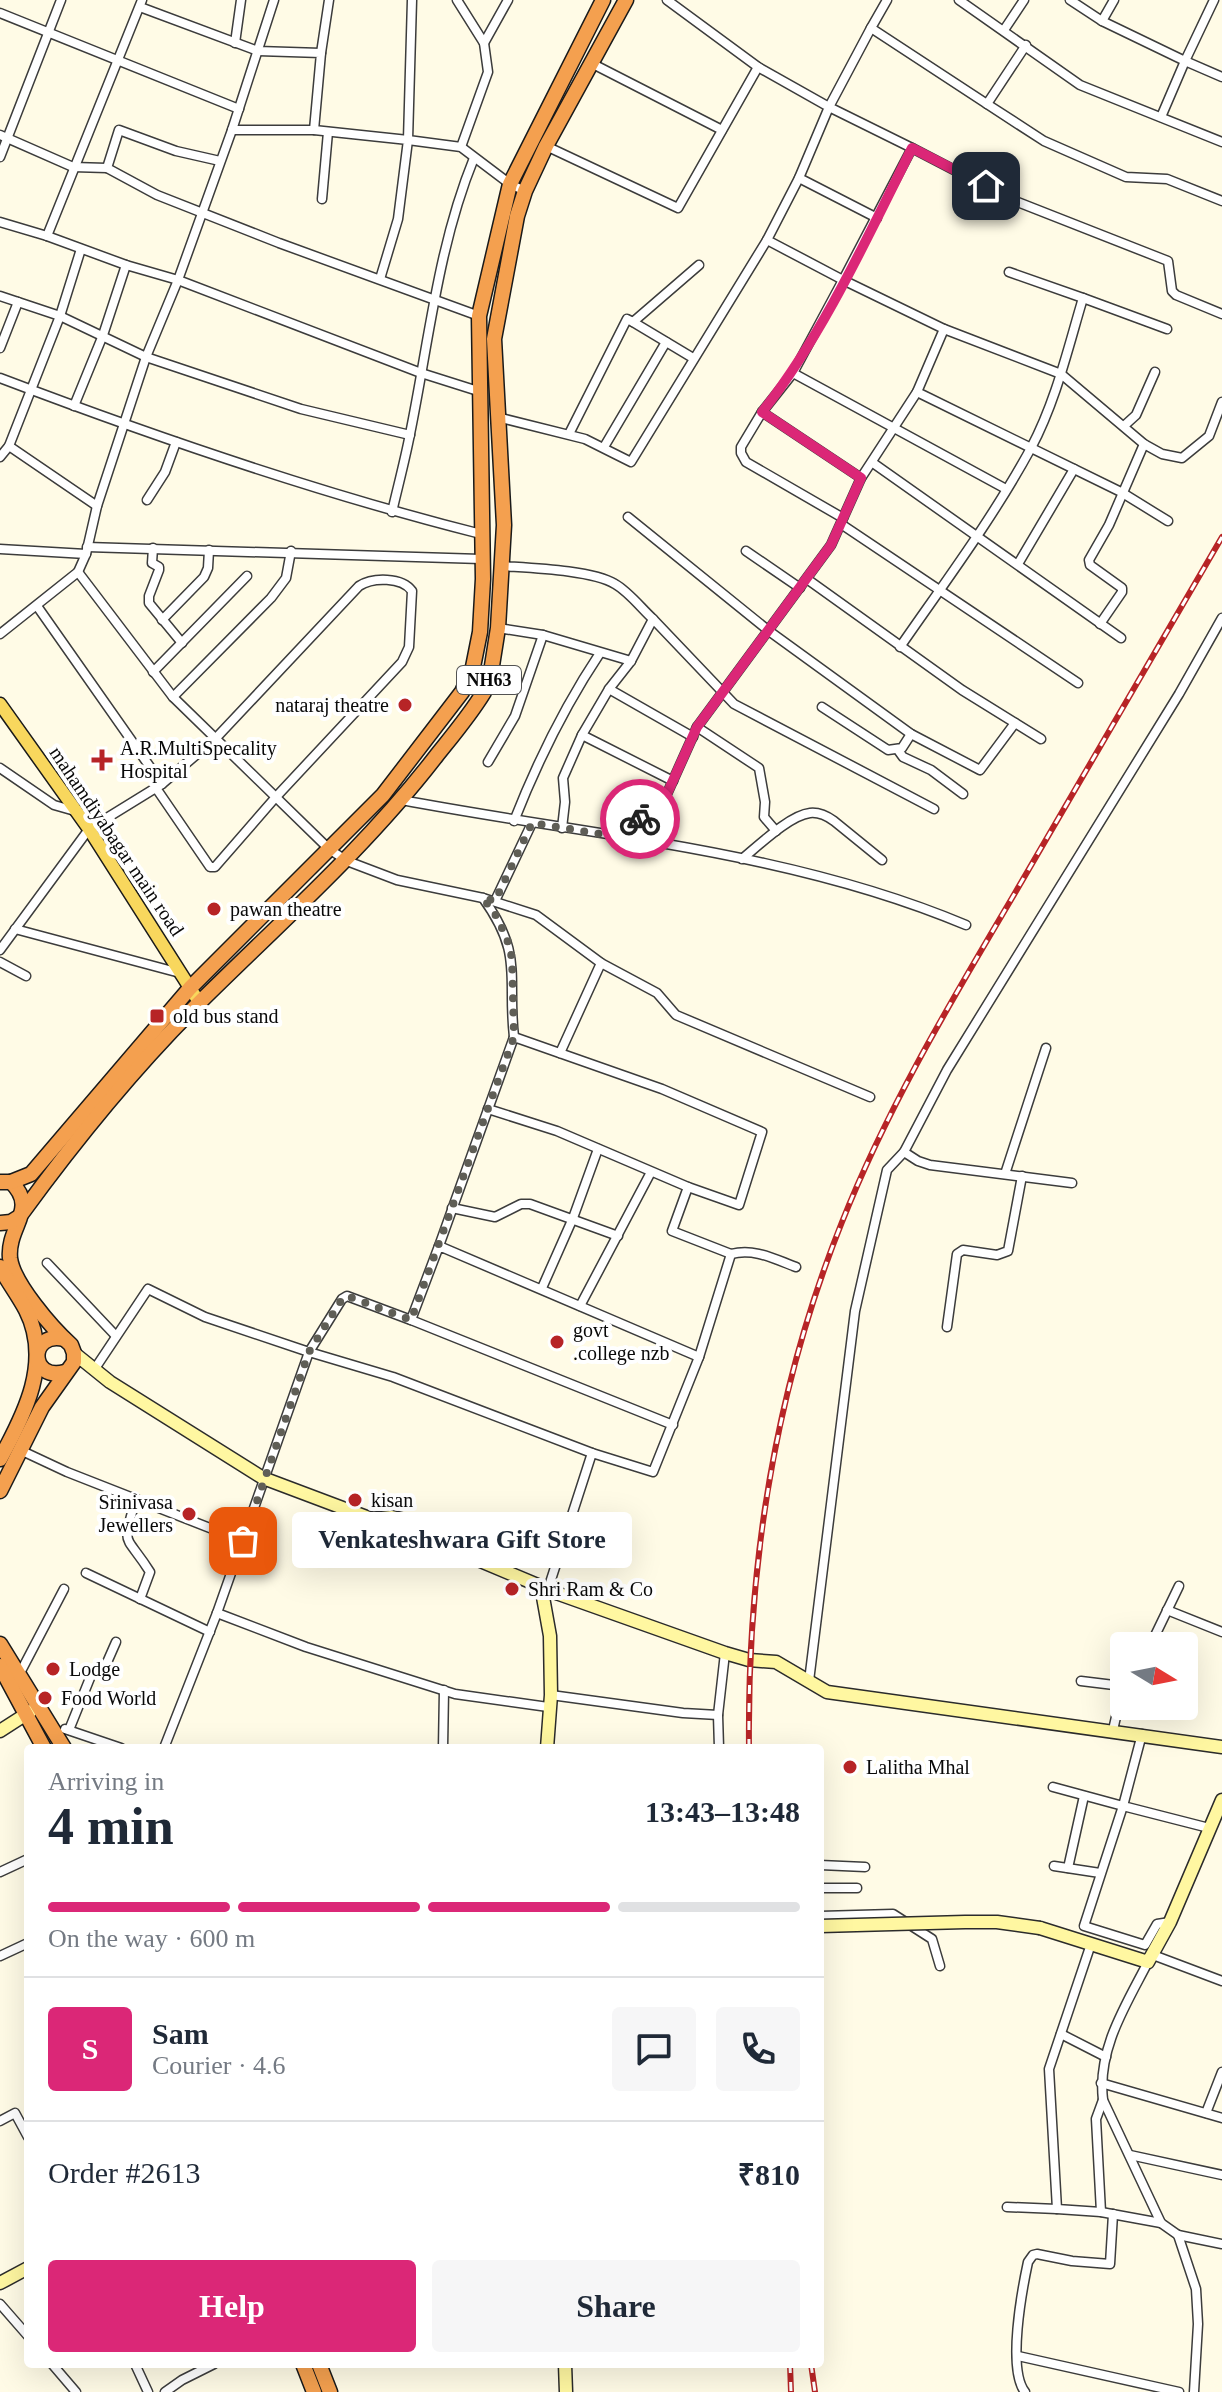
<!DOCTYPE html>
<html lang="en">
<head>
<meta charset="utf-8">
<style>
  :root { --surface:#fff; --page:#f6f6f7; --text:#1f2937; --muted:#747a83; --line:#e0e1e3; --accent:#db2777 }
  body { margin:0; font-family:"Times New Roman",serif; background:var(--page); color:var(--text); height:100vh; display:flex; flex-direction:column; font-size:30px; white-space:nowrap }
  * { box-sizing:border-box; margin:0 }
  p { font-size:26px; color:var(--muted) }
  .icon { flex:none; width:44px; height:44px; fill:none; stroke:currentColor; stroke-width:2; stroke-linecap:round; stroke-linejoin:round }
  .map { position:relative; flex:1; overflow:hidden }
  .drawer { position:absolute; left:24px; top:1744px; width:800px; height:624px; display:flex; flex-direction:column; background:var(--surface); border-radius:8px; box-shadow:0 8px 32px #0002 }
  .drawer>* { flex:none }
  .needle { width:52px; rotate:100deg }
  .controls { position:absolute; left:1110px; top:1632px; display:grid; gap:16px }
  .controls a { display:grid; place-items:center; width:88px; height:88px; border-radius:8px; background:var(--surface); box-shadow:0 8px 32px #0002; font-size:40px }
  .pin { position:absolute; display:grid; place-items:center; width:68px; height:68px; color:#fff; margin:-34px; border-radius:16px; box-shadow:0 4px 12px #0006 }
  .courier { position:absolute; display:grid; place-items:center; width:80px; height:80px; margin:-40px; border:6px solid #db2777; border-radius:50%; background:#fff; color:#222; box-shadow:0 2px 10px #0007 }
  .bubble { position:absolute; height:56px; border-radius:8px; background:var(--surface); box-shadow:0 8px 32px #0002; font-size:26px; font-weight:700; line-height:56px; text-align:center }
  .overview em { font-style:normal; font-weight:700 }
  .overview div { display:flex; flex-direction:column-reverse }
  .overview { display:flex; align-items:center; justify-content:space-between; height:136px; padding:0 24px }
  h1 { font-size:52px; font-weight:700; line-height:60px }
  .bar { display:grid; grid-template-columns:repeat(4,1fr); gap:12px 8px; align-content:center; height:96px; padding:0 24px }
  .bar i { height:10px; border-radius:6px; background:var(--line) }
  .bar .current { background:var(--accent) }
  .bar p { grid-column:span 4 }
  .line { display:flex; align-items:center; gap:20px; padding:0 24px; border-top:2px solid var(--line) }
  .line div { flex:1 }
  .round { display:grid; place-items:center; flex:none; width:84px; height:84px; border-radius:8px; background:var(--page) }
  .primary-button { display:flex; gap:16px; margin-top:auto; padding:16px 24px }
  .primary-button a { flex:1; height:92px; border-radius:8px; background:var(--accent); color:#fff; font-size:32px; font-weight:700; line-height:92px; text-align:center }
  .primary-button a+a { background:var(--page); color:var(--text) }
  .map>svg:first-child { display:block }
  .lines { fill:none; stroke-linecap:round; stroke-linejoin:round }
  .street-casing { stroke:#3c3c3c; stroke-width:11 }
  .secondary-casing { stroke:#2b2b2b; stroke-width:15 }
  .primary-casing { stroke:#1a1a1a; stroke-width:15 }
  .highway-casing { stroke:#1a1a1a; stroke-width:17 }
  .street { stroke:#fff; stroke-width:8 }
  .secondary { stroke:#fff7a1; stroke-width:12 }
  .primary { stroke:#f8d75d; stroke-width:12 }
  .highway { stroke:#f4a04f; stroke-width:14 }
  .rail-casing { stroke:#b72426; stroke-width:6 }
  .rail { stroke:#fff; stroke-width:3; stroke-dasharray:9; stroke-linecap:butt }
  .secondary-bridge-casing { stroke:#2b2b2b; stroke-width:15; stroke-linecap:butt }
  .secondary-bridge { stroke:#fff7a1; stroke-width:12 }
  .done { stroke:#5f5e56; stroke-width:8; stroke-dasharray:0 14.4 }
  .route { stroke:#db2777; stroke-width:10 }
  .poi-dot { fill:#b72426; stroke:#fff; stroke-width:3 }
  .labels { text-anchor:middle; stroke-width:8; stroke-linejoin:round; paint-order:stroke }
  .shield { fill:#fff; stroke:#535353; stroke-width:2 }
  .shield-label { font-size:18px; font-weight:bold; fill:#090909 }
  .poi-label { font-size:20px; fill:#090909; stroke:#fff; text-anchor:start }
  .street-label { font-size:20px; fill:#090909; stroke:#fff }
</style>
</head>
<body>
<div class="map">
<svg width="1222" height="2392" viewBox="0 0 1222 2392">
  <rect width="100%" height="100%" fill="#fffbe6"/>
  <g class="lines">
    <defs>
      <g id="street">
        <path d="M142 0 47 236 126 265 178 280 421 373 478 391"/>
        <path d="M412 0 408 140 461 147 510 184 525 191"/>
        <path d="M457 0 484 43 488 72 461 147"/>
        <path d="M667 0 758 67 829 107 799 178 767 240 843 280 912 148 1010 199 1168 261 1172 291 1176 295 1222 314"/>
        <path d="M887 0 871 28 987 104"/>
        <path d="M959 0 1080 85 1222 142"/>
        <path d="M1070 0 1102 21 1185 61 1161 117"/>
        <path d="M1214 0 1185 61 1222 77"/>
        <path d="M140 7 258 51 321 53 314 130"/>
        <path d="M0 13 239 109"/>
        <path d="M1102 21 1114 0"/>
        <path d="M871 28 829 107 912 148"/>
        <path d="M1004 30 1024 0"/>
        <path d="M235 43 241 0"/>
        <path d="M484 43 508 0"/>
        <path d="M1026 45 987 104 1044 141 1126 177 1167 179 1222 201"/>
        <path d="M321 53 329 0"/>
        <path d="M591 63 722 130"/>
        <path d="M232 130H314L408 140 398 219 380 279"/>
        <path d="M0 135 73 167 107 168"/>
        <path d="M546 146 678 208 758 67"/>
        <path d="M0 157 61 0"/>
        <path d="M220 161 176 151 119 130 107 168 157 195 279 243 479 316"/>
        <path d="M799 178 877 218"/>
        <path d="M322 199 328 132"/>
        <path d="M0 222 47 236"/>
        <path d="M1009 272 1083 298"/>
        <path d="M0 296 60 316 146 357 301 409 410 435"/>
        <path d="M633 322 693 358"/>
        <path d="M0 348 18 302"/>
        <path d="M793 373 1006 489"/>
        <path d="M0 378C158 438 318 493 481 534"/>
        <path d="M917 392 1121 492 1168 521"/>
        <path d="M74 406 103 335 126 265"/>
        <path d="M762 412 861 478"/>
        <path d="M497 417 585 439 631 462 767 240"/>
        <path d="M1125 425 1136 415 1155 372"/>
        <path d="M569 434 627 319 633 322 699 265"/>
        <path d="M9 446 97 506"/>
        <path d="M604 447 666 342"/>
        <path d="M0 457 9 446 60 316 81 249"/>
        <path d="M873 463 1121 638"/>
        <path d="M147 500 165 472 176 442"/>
        <path d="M392 512C398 486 405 460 410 434 429 341 438 246 474 158"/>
        <path d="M628 517 769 631 911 734 980 770 1015 723"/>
        <path d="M843 518 746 462 741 453V447L762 412 793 373 843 280 944 329"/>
        <path d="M841 524 1078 683"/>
        <path d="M87 547 481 559"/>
        <path d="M153 548 152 563 159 567V570L149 596V603L182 643"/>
        <path d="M0 549 86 554"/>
        <path d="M746 551 800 588"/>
        <path d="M1018 564 1074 469"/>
        <path d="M502 566C530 568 592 570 615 584 629 592 641 608 653 619L631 661 609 689 582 735 563 778 565 802 562 828"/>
        <path d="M78 572 173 697 329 849 347 861 397 880 483 898 536 915 601 963 560 1053"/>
        <path d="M807 579 962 690 1041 739"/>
        <path d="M37 606 162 784"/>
        <path d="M653 619 734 704 934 809"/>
        <path d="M162 620 204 577 208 568 209 550"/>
        <path d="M1100 624 1122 592V588L1090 565 1089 560 1109 525 1144 444"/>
        <path d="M0 634 78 572 86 554 97 506 146 357 178 280 232 130 274 0"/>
        <path d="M543 635 631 661"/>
        <path d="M900 647C945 582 993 518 1031 448 1056 401 1068 348 1083 298L1167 329"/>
        <path d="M153 672 247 576"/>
        <path d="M609 689 693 737"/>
        <path d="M173 697 271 598 286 578 291 551"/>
        <path d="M822 707 888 750 902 748 911 734"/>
        <path d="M697 727 759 768 765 802 764 817 776 831"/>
        <path d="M582 735 673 781"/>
        <path d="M898 750 903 757 931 770 963 794"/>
        <path d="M488 762 515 716 543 635 498 628"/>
        <path d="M0 768 54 805 75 811"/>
        <path d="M402 800C591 836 788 850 966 925"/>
        <path d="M514 821C538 760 564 707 600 653"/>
        <path d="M613 836 662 805 697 727 831 545 861 478 917 392 944 329 1061 374 1144 444 1162 454 1182 458 1209 436 1222 402"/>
        <path d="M742 859C758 846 790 815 810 813 819 812 827 816 834 821L882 860"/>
        <path d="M483 898C524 955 507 976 514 1037"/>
        <path d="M495 901 532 823"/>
        <path d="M15 929 180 973"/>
        <path d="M0 950 89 829 162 784 216 738 359 586C373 577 402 577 412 591L409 647 402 662 275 798 215 867H210L156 788"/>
        <path d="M0 962 26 976"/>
        <path d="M601 963 657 993 676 1015 870 1097"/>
        <path d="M488 1109 557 1131 688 1187"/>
        <path d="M904 1152 918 1161 930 1165 1072 1183"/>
        <path d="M1005 1174 1046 1048"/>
        <path d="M452 1208 495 1217 521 1204H530L618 1236"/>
        <path d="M439 1246 514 1037 662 1089 762 1132 739 1205 688 1187 672 1231 731 1254 699 1357"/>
        <path d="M731 1254C755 1248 774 1259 796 1267"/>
        <path d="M47 1263 116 1336"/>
        <path d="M542 1288 573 1218 598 1149"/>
        <path d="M580 1306 651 1172"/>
        <path d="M411 1320 673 1425"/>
        <path d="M947 1327 957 1254 963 1250 997 1255 1008 1251 1022 1176"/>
        <path d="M94 1370 148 1289 205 1317 309 1352 342 1299 347 1296 411 1320 439 1246 699 1357 653 1472 592 1453 548 1589"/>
        <path d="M20 1450 67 1472 243 1541"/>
        <path d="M136 1499C121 1549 125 1532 150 1572L140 1599"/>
        <path d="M86 1573 210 1632"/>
        <path d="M1167 1610 1222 1632"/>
        <path d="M217 1613 306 1647 455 1694 548 1707"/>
        <path d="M1150 1646 1179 1586"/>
        <path d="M19 1675 64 1589"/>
        <path d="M809 1681 855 1311 887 1170 904 1152 947 1070 1179 694 1222 618"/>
        <path d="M1081 1681 1122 1686"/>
        <path d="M551 1695 683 1713 718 1715"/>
        <path d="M65 1729 121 1748"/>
        <path d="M69 1730 92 1673 105 1667 116 1642"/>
        <path d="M1113 1730 1124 1682"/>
        <path d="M1142 1734 1123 1806 1209 1828"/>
        <path d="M164 1748 217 1613 309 1352 393 1377 592 1453"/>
        <path d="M443 1748 444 1690"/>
        <path d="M719 1748 718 1715 725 1653"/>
        <path d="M1053 1787 1123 1806 1084 1926 1145 1945 1157 1924 1170 1922"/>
        <path d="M820 1865 865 1867"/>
        <path d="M1054 1866 1100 1873"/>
        <path d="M1068 1868 1084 1796"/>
        <path d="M0 1872 28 1859"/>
        <path d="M820 1888H857"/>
        <path d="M820 1916 893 1914 932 1939 940 1966"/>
        <path d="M1091 1944 1049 2069 1057 2209 1101 2212 1161 2223"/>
        <path d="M1153 1955 1222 1981"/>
        <path d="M0 1956 28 1943"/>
        <path d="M1148 1962C1126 2005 1097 2049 1103 2100L1161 2223 1178 2235 1196 2289 1198 2324 1194 2392"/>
        <path d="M1061 2034 1106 2057"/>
        <path d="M1101 2083 1222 2118"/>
        <path d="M1206 2113 1222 2072"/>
        <path d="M0 2121 15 2113 28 2137"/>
        <path d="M1130 2155 1222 2175"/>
        <path d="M1007 2207 1057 2209"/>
        <path d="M1101 2212 1096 2119 1103 2100"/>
        <path d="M1178 2235 1222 2244"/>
        <path d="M0 2304 28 2336"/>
        <path d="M1018 2356 1179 2392"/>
        <path d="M52 2364 76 2392"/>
        <path d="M135 2364 148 2392"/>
        <path d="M165 2392 182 2380 214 2364"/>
        <path d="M1025 2392C1007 2369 1022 2290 1028 2262L1033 2255 1037 2254 1072 2261 1110 2264 1113 2214"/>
      </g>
      <g id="secondary">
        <path d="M74 1353 110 1382 263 1478 372 1519 392 1517 423 1524 437 1533 452 1549 559 1594 725 1653 749 1660 776 1662 827 1692 1222 1747"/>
        <path d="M372 1519C392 1553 415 1557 452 1549"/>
        <path d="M541 1586 550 1636 551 1695 547 1748"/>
        <path d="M0 1731 31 1711"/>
        <path d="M1040 1928 1148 1962 1170 1922 1222 1800"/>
        <path d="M0 2283 28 2268"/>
        <path d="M565 2364 566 2392"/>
      </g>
      <path id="primary" d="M0 704 89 829 199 1002"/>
      <g id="highway">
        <path d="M0 1182H11C39 1209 7 1226 10 1258 13 1283 52 1328 71 1345L74 1353V1362L42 1407 0 1491"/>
        <path d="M11 1182 31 1174 190 988 383 795 462 692 473 667 480 632 483 579 479 316 510 184 603 0"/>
        <path d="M22 1213C76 1139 136 1065 202 1000 283 920 367 846 437 755 453 735 470 715 484 692L491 672 498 628 504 525 494 339 517 216 525 191 546 146 626 0"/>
        <path d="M0 1223 11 1222 19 1217"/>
        <path d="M0 1267C8 1282 18 1295 26 1310 52 1361 25 1414 0 1459"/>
        <path d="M64 1339C28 1331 29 1382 65 1372"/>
        <path d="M0 1644 64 1748"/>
        <path d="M0 1666 44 1748"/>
        <path d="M303 2364 314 2392"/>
        <path d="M319 2364 330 2392"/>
      </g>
    </defs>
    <use href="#street" class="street-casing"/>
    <use href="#secondary" class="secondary-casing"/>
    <use href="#primary" class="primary-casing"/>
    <use href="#highway" class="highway-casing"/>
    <use href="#street" class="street"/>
    <use href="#secondary" class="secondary"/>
    <use href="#primary" class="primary"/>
    <use href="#highway" class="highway"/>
    <defs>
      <g id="rail">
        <path d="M749 1748C747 1569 775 1389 842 1222 888 1106 952 1000 1015 893 1084 774 1153 656 1222 537"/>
        <path d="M790 2364 791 2392"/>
        <path d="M811 2364 815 2392"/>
      </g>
    </defs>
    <use href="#rail" class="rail-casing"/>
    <use href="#rail" class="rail"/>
    <defs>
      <path id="secondary-bridge" d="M820 1926 965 1922H997L1040 1928"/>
    </defs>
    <use href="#secondary-bridge" class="secondary-bridge-casing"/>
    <use href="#secondary-bridge" class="secondary-bridge"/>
  </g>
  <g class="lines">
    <path class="done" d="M243 1541 309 1352 342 1299 347 1296 411 1320 514 1037 512 958 507 939 497 917 483 898 495 901 532 823 613 836 640 819"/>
    <path class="route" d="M640 819 662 805 697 727 831 545 861 478 762 412C822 337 869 234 912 148L986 186"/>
  </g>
  <g class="poi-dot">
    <circle cx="405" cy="705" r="8"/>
    <path d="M98 748h8v8h8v8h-8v8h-8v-8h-8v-8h8z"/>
    <circle cx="214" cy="909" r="8"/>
    <rect x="149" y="1008" width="16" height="16" rx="4"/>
    <circle cx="557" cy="1342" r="8"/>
    <circle cx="355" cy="1500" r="8"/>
    <circle cx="189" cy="1514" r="8"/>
    <circle cx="512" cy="1589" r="8"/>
    <circle cx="53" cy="1669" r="8"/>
    <circle cx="45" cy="1698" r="8"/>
    <circle cx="850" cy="1767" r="8"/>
  </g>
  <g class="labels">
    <rect class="shield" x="457" y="666" width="64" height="28" rx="6"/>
    <g class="shield-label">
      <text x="489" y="686">NH63</text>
    </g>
    <g class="poi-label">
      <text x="389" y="712" text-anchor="end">nataraj theatre</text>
      <text x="120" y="755">A.R.MultiSpecality<tspan x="120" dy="23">Hospital</tspan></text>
      <text x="230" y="916">pawan theatre</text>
      <text x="173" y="1023">old bus stand</text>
      <text x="573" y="1337">govt<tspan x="573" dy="23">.college nzb</tspan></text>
      <text x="371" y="1507">kisan</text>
      <text x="173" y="1509" text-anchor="end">Srinivasa<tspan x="173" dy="23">Jewellers</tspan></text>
      <text x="528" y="1596">Shri Ram &amp; Co</text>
      <text x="69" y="1676">Lodge</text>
      <text x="61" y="1705">Food World</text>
      <text x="866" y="1774">Lalitha Mhal</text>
    </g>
    <g class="street-label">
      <text transform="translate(117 841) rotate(56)" y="7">mahamdiyabagar main road</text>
    </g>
  </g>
</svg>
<div class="controls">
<a><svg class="needle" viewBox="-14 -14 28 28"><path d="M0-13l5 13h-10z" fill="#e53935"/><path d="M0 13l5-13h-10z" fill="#747a83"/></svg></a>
</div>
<div class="pin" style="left:243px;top:1541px;background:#ea580c"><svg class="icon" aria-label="bag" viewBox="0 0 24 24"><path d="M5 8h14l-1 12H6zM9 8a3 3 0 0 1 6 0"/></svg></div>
<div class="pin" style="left:986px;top:186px;background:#1f2937"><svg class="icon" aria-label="home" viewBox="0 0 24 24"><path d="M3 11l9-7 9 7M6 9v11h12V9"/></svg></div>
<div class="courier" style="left:640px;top:819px"><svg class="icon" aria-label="bike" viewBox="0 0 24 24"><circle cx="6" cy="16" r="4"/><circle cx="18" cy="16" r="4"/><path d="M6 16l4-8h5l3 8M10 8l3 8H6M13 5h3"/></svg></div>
<div class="bubble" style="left:292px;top:1512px;width:340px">Venkateshwara Gift Store</div>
<section class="drawer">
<div class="overview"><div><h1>4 min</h1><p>Arriving in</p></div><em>13:43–13:48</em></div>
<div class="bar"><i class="current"></i><i class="current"></i><i class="current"></i><i></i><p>On the way · 600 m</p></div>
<div class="line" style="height:144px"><b class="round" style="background:var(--accent);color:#fff">S</b><div><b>Sam</b><p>Courier · 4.6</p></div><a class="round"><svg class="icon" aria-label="chat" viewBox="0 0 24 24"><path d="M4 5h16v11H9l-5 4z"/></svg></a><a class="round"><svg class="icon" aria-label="phone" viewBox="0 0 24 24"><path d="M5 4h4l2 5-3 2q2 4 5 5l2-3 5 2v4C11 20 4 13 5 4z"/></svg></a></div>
<div class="line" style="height:104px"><div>Order #2613</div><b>₹810</b></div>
<div class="primary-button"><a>Help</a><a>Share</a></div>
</section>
</div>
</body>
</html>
